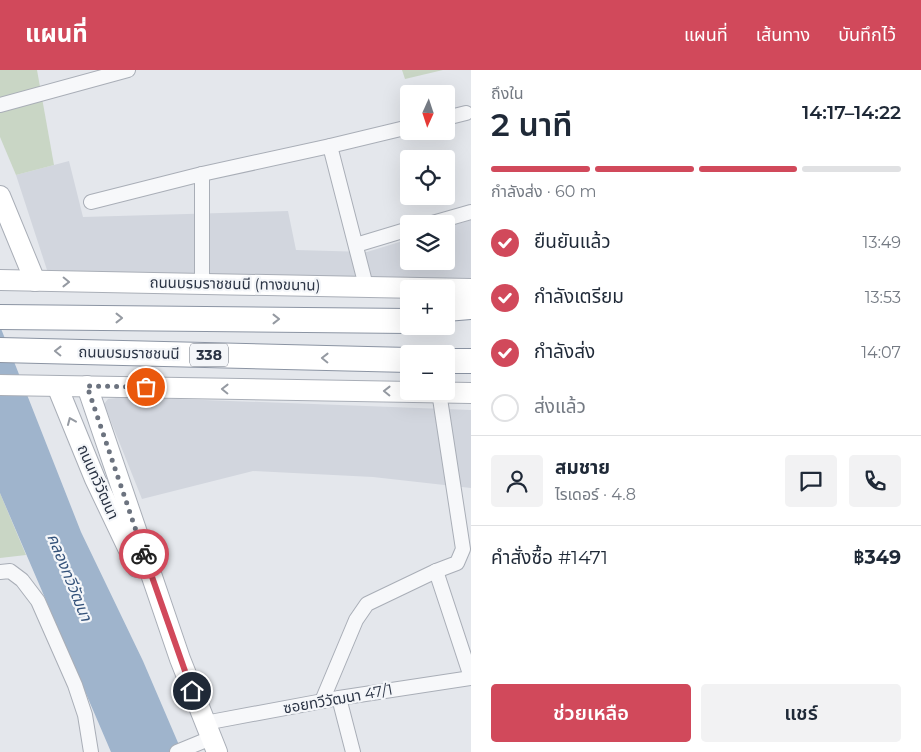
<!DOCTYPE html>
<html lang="th">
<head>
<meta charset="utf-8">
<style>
  :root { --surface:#fff; --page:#f2f2f3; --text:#1f2937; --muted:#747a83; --line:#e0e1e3; --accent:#d1495b }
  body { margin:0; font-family:Montserrat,"Noto Sans Thai",sans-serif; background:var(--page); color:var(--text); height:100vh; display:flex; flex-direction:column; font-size:19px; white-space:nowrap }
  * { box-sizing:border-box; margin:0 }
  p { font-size:16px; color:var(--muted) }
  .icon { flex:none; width:28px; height:28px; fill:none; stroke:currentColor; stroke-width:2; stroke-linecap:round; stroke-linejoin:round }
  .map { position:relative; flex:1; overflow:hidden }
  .panel { display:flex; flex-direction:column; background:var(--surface); width:450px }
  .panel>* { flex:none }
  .needle { width:32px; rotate:183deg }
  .fabs { position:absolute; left:400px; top:15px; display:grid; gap:10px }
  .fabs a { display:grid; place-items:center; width:55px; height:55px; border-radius:5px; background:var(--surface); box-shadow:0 5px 20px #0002; font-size:25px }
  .pin { position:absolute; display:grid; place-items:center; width:42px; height:42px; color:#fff; margin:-21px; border:2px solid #fff; border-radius:50%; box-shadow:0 1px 5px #0007 }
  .courier { position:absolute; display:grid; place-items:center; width:50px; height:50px; margin:-25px; border:4px solid #d1495b; border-radius:50%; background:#fff; color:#222; box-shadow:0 1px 6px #0007 }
  .head em { font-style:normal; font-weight:600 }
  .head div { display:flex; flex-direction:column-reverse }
  .head { display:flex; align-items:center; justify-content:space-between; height:85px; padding:0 20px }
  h1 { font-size:32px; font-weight:600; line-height:38px }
  .bar { display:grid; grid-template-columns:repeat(4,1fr); gap:8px 5px; align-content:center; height:60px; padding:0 20px }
  .bar i { height:6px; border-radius:4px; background:var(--line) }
  .bar .current { background:var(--accent) }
  .bar p { grid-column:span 4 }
  .line { display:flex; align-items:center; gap:12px; padding:0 20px; border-top:1px solid var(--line) }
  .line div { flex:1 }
  .round { display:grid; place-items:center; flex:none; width:52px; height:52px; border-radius:5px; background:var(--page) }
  ol { padding:0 20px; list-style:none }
  li { display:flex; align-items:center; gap:15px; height:55px }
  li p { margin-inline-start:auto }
  li .icon { padding:5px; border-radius:50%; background:var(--accent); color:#fff; stroke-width:4 }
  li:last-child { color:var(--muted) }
  li i { width:28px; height:28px; border:2px solid var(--line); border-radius:50% }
  .button { display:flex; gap:10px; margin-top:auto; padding:10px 20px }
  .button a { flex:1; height:58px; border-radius:5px; background:var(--accent); color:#fff; font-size:20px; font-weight:600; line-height:58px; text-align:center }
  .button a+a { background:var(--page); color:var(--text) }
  header { display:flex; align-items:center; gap:30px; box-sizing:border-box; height:70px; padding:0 25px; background:var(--accent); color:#fff }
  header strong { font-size:24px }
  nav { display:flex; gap:28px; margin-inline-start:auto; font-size:18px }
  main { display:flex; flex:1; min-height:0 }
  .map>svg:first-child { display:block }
  .built { fill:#d2d6de }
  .green { fill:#c9d6c5 }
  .water { fill:#9fb4cc }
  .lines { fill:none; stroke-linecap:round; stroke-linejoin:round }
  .minor-casing { stroke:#a9aeb7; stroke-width:16 }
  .secondary-casing { stroke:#a9aeb7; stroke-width:22 }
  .trunk-casing { stroke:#8b94a3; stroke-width:26 }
  .minor { stroke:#f7f8fa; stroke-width:14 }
  .secondary { stroke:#fff; stroke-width:20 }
  .trunk { stroke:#fff; stroke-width:24 }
  .oneway { stroke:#959aa2 }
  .done { stroke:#6c737f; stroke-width:5; stroke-dasharray:0 9 }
  .route { stroke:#d1495b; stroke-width:6 }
  .labels { text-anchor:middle; stroke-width:4.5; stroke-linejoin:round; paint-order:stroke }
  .shield { fill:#f4f6f9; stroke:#676e7b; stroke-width:1 }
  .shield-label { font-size:14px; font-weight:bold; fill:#2b3445 }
  .street-label { font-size:15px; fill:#2b3445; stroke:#f4f6f9 }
  .water-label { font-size:16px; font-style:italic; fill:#34527a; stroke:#f4f6f9 }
</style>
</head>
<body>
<header>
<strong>แผนที่</strong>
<nav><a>แผนที่</a><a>เส้นทาง</a><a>บันทึกไว้</a></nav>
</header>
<main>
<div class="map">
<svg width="471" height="682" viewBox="0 0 471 682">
  <rect width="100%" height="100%" fill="#e4e7ec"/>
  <g class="built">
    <path d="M69 91 83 147 288 141 296 180 367 182 409 169V191H446V157L471 150V210L57 202 47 200 16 105Z"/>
    <path d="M125 327 471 340V418L373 407 253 401 142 429 104 334 108 329Z"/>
  </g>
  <g class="green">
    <path d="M0 0H37L54 95 16 105 0 67Z"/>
    <path d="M402 0H443L405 9Z"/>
    <path d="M0 423 26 485 0 488Z"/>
  </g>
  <path class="water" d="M0 256 81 462 143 591 182 682H111L0 423Z"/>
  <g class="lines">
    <defs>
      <g id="minor">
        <path d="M0 35 128 0"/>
        <path d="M446 48 466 43"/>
        <path d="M330 76 409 57"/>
        <path d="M202 104V214"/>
        <path d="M91 132 202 104 330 76 366 216"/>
        <path d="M429 154 471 142"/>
        <path d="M356 175 409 159"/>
        <path d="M436 501 471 607"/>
        <path d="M0 502 10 501 22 510 38 531 75 615 85 645 91 682"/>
        <path d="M339 628 353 682"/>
        <path d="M322 631 356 550 367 534 436 501 457 493 463 479 439 322"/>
        <path d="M205 653 339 628 471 608"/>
        <path d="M177 682 211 668"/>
      </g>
      <g id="secondary">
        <path d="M0 126 35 211"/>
        <path d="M0 210 471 219"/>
        <path d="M0 315 471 323"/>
        <path d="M57 316 95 409 137 497"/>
        <path d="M87 316 180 589 217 682"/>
      </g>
      <g id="trunk">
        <path d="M446 239 471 237"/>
        <path d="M0 247 409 251"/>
        <path d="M0 280 409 290"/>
        <path d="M446 291H471"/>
      </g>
    </defs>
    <use href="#minor" class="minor-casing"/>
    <use href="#secondary" class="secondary-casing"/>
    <use href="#trunk" class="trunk-casing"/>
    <use href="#minor" class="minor"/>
    <use href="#secondary" class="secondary"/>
    <use href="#trunk" class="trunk"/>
  </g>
  <defs><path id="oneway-chevron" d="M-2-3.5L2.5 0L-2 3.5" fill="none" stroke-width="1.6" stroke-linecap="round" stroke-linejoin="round" transform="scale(1.25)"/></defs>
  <g class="oneway">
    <use href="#oneway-chevron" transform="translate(66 212) rotate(1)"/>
    <use href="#oneway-chevron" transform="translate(119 248)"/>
    <use href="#oneway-chevron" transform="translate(276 249)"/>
    <use href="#oneway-chevron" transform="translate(58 281) rotate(-179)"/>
    <use href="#oneway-chevron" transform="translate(325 288) rotate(-179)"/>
    <use href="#oneway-chevron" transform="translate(225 319) rotate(-179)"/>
    <use href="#oneway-chevron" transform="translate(387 321) rotate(-179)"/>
    <use href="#oneway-chevron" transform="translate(71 351) rotate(-113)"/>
  </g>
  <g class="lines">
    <path class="done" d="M144 484 87 316 146 317"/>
    <path class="route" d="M144 484 192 621"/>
  </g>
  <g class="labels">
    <rect class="shield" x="190" y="273.5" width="38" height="23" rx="4"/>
    <g class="shield-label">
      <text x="209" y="290">338</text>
    </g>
    <g class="street-label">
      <text transform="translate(235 214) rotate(1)" y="5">ถนนบรมราชชนนี (ทางขนาน)</text>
      <text transform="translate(129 283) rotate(1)" y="5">ถนนบรมราชชนนี</text>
      <text transform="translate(98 412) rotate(66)" y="5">ถนนทวีวัฒนา</text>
      <text transform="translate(338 629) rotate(-10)" y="5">ซอยทวีวัฒนา 47/1</text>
    </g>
    <g class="water-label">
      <text transform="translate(70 507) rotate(68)" y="6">คลองทวีวัฒนา</text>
    </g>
  </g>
</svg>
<div class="fabs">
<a><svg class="needle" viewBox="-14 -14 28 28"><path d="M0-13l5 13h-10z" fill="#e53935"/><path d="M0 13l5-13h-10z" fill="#747a83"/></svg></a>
<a><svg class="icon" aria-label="locate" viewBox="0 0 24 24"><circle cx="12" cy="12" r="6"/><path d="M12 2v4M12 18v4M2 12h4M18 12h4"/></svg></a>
<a><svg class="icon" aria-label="layers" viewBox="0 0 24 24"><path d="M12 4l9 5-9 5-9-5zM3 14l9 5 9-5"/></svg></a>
<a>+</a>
<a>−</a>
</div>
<div class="pin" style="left:146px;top:317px;background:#ea580c"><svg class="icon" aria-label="bag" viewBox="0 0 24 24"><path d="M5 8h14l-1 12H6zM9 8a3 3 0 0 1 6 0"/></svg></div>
<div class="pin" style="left:192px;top:621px;background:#1f2937"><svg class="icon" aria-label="home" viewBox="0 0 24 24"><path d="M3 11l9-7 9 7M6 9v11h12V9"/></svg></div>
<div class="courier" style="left:144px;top:484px"><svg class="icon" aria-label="bike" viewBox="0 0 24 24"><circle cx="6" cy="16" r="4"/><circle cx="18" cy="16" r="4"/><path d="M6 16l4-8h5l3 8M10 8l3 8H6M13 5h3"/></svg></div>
</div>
<section class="panel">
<div class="head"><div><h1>2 นาที</h1><p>ถึงใน</p></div><em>14:17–14:22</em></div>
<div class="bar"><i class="current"></i><i class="current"></i><i class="current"></i><i></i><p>กำลังส่ง · 60 m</p></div>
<ol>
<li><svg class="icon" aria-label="check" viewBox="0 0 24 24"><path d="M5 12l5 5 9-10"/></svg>ยืนยันแล้ว<p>13:49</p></li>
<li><svg class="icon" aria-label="check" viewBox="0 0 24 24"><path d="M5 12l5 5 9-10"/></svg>กำลังเตรียม<p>13:53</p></li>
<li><svg class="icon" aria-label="check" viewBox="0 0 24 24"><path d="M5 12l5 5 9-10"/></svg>กำลังส่ง<p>14:07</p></li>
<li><i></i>ส่งแล้ว</li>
</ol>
<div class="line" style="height:90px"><a class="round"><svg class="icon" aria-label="person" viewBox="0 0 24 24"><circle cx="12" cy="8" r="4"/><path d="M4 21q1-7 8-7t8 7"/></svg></a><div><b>สมชาย</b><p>ไรเดอร์ · 4.8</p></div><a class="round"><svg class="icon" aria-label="chat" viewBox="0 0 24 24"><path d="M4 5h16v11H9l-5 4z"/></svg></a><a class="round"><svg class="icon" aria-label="phone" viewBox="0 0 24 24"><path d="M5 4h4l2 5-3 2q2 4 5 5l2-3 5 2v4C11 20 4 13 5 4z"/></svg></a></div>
<div class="line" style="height:65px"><div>คำสั่งซื้อ #1471</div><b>฿349</b></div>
<div class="button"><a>ช่วยเหลือ</a><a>แชร์</a></div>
</section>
</main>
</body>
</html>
